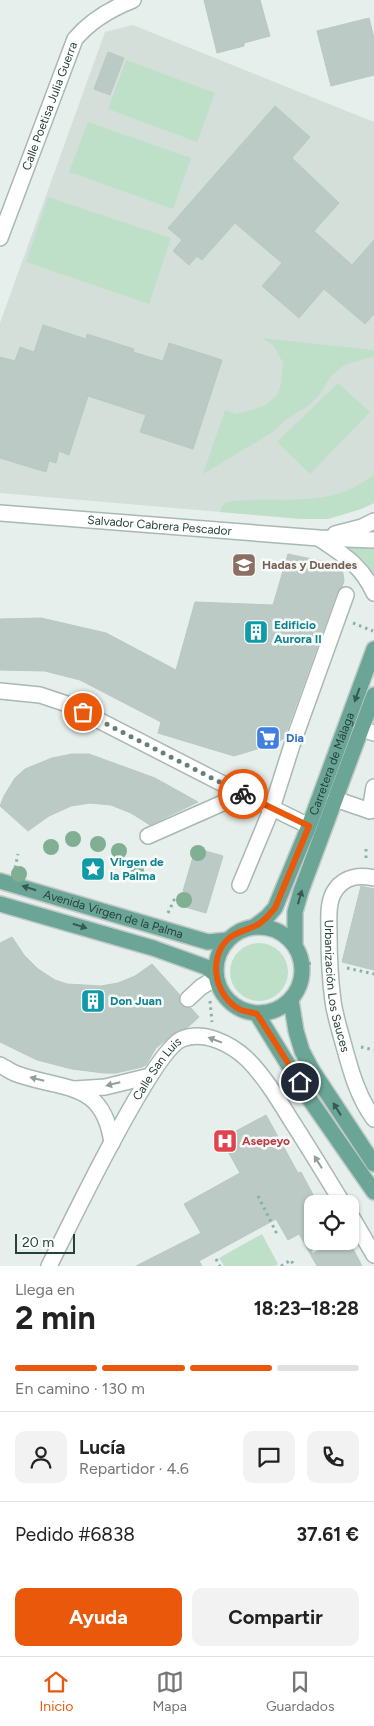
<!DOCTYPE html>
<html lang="es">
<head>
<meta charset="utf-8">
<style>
  :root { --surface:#fff; --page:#f2f2f2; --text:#222; --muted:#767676; --line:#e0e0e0; --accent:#ea580c }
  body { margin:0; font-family:Figtree,sans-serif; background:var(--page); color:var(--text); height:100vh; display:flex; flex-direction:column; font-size:19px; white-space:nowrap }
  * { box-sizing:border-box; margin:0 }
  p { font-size:16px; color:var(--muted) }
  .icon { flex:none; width:28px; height:28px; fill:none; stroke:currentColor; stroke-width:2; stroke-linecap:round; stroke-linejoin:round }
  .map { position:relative; height:1266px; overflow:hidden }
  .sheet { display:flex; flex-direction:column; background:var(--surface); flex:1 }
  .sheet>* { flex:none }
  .tools { position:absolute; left:304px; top:1195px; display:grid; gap:10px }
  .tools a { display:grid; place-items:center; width:55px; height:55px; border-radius:10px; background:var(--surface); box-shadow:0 1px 4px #0004; font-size:25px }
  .scale { position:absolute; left:15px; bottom:12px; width:60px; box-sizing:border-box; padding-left:5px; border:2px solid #24423a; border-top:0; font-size:14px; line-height:18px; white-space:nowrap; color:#24423a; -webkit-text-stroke:4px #f7fbf9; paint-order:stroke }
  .pin { position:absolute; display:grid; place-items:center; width:42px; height:42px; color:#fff; margin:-21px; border:2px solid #fff; border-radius:50%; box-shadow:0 1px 5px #0007 }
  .courier { position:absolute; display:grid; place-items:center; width:50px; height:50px; margin:-25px; border:4px solid #ea580c; border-radius:50%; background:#fff; color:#222; box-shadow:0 1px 6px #0007 }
  .head em { font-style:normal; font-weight:700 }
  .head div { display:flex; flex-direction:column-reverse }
  .head { display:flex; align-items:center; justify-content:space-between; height:85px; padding:0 15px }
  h1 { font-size:32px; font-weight:700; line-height:38px }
  .bar { display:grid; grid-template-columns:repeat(4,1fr); gap:8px 5px; align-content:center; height:60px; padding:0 15px }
  .bar i { height:6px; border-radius:4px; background:var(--line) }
  .bar .current { background:var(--accent) }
  .bar p { grid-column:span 4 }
  .line { display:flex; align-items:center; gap:12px; padding:0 15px; border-top:1px solid var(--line) }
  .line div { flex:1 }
  .round { display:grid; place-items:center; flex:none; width:52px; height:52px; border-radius:10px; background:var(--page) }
  .primary-button { display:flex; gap:10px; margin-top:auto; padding:10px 15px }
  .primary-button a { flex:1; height:58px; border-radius:10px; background:var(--accent); color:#fff; font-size:20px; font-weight:700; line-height:58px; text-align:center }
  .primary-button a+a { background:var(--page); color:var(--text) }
  .tabs { display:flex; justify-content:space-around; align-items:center; height:70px; border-top:1px solid var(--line); background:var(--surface); font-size:14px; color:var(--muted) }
  .tabs a { display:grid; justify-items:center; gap:2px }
  .tabs .current { color:var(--accent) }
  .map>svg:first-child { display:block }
  .built { fill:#d4dfda }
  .green { fill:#bfe0c8 }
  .building { fill:#bbcac4; stroke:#b8c9c2 }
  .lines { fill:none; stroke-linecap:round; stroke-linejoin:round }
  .minor-casing { stroke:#a8b8b2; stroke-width:18 }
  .major-casing { stroke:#c2cac8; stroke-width:18 }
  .path { stroke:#86b3a5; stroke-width:3; stroke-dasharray:2.5 4; stroke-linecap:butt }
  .minor { stroke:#fff; stroke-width:15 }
  .major { stroke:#6aa596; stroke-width:15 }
  .tree { fill:#80af93 }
  .oneway { fill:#365b51 }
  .oneway2 { fill:#92a09c }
  .done { stroke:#687f78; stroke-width:5; stroke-dasharray:0 9 }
  .route { stroke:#ea580c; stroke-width:6 }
  .labels { text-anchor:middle; stroke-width:5; stroke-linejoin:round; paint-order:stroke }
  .street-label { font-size:12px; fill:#24423a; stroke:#f7fbf9 }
  .education-label { font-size:12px; font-weight:bold; fill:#785e54; stroke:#f7fbf9; text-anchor:start }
  .culture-label { font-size:12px; font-weight:bold; fill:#0d838f; stroke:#f7fbf9; text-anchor:start }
  .shop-label { font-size:12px; font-weight:bold; fill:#366cbe; stroke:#f7fbf9; text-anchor:start }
  .health-label { font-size:12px; font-weight:bold; fill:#be3a42; stroke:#f7fbf9; text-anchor:start }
</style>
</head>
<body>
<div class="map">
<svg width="374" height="1266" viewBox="0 0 374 1266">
  <rect width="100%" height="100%" fill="#e6efeb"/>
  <path class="built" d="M133 25 374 122V503L361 509 328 519H302L0 493V323L105 32Z"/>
  <g class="green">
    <path d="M126 60 215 93 197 142 108 109Z"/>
    <path d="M88 122 191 158 173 209 69 172Z"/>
    <path d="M48 197 171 238 149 304 26 262Z"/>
    <path d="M262 338 374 350V356L351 363 342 367 332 375 319 395 308 406 287 419 270 434 203 474 225 410 236 414 249 411 267 404 278 394 281 384 283 363 273 345Z"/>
    <path d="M338 383 370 412 310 474 277 442Z"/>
    <path d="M374 474V503L361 509 328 519H302L220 512 222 506 226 502C278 494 329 512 374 474Z"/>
    <path d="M335 544 374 547V579Z"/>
    <circle cx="259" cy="972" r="29"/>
    <path d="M262 1234 278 1264 275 1266H224L219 1258Z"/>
  </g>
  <g class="building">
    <path d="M204 0H260L270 36 244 43V46L217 53Z"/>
    <path d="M369 18 374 38V75L331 86 317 31Z"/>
    <path d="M108 52 124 58 110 95 94 89Z"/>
    <path d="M275 106 310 137 292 158 339 203 314 231 352 265 374 240V314L365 324 324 289 299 318 262 286 282 263 235 223 202 260 197 256 189 265 173 251 182 240 168 228Z"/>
    <path d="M43 325 86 339 87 334 134 349 133 352 163 361 169 343 222 360 193 449 140 432 146 415 88 396 69 455 59 451 56 463 49 461 46 472 0 458V357L15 361 20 347 34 352Z"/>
    <path d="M288 554 326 562H336L342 567 344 581 342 587 337 592 284 738 277 743 234 756 158 733 161 722 80 680 45 671 0 670V619L41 618 106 633 176 670 195 602 273 605Z"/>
    <path d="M72 754H89L155 778 198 802 150 825 131 813 111 805 90 803 71 806 49 816 28 831 0 806 4 796 15 778 25 769 52 758Z"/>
    <path d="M202 850 223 856 206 913 185 907 189 893 183 891 193 857 200 859Z"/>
    <path d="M361 886 374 889V970L342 962Z"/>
    <path d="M12 937 24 955 38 969 55 980 67 984 101 986 118 983 135 976 152 964 180 995 179 1001 181 1005 186 1008H191L199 1017 187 1028 176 1032 156 1048 146 1065 142 1067 116 1073H104L72 1069 37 1060 0 1042V943Z"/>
    <path d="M266 1115 298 1173 301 1172 318 1204H312V1254L335 1241H349L362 1266H317L299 1234 288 1240 276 1219 199 1261 202 1266H136L201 1233 184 1204 240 1173 221 1139Z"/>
  </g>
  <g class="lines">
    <defs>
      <g id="minor">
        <path id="s1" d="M0 238 75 39C91 20 110 9 133 0"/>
        <path id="s2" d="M0 513 319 538 374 540"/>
        <path d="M335 534 362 527 374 521"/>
        <path d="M320 539C344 555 362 566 374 593"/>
        <path d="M0 691 40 695 67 704 231 788 309 826"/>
        <path d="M361 729 374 733"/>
        <path d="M335 799 370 811 374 787"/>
        <path d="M148 836 243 794"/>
        <path id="s3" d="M374 878C361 875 345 876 336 889 327 901 329 918 329 933 329 956 330 979 333 1001 335 1016 340 1031 344 1046 351 1072 358 1097 374 1119"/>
        <path d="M240 885 272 808 292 745 346 595"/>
        <path d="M188 999 201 987 216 978"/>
        <path d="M0 1065C6 1068 11 1072 17 1074 64 1091 103 1080 112 1143"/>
        <path d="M75 1089 105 1087 150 1076"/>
        <path d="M350 1214 374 1255"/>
        <path id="s4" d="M49 1266C68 1229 152 1051 182 1039 204 1030 231 1044 247 1059 265 1077 278 1099 291 1120 309 1148 326 1176 343 1204"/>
      </g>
      <g id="major">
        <path id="s5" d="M0 881 208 942 227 940"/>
        <path d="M0 904 153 948 206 967 216 975"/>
        <path id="s6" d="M255 926 267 917 275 908 309 826 374 649"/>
        <circle cx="259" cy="970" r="43"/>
        <path d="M295 945V912L301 891 374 695"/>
        <path d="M291 1000 296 1031 302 1051 312 1070 374 1164"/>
        <path d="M257 1014 308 1097 374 1192"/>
      </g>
    </defs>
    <use href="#minor" class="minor-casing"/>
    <use href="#major" class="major-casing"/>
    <g class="path">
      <path d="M353 623 373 631"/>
      <path d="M366 849V861"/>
      <path d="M15 868 18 854"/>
      <path d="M168 913 175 898"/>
      <path d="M302 964 314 963"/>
      <path d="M347 968 374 974"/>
      <path d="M210 1001 212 1022"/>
      <path d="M361 1047 374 1050"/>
      <path d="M258 1196 278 1236"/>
      <path d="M216 1259 220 1266"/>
      <path d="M281 1266 291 1260 294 1266"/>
    </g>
    <use href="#minor" class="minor"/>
    <use href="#major" class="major"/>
  </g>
  <g class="tree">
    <circle cx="73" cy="839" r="8"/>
    <circle cx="98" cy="844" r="8"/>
    <circle cx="51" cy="847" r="8"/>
    <circle cx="119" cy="851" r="8"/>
    <circle cx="198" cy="853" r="8"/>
    <circle cx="136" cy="870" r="8"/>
    <circle cx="19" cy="874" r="8"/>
    <circle cx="184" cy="900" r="8"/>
  </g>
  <defs><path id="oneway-solid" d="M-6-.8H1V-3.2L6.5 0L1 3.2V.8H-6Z" transform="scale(1.25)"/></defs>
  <g class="oneway">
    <use href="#oneway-solid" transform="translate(357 695) rotate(110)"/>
    <use href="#oneway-solid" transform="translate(29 888) rotate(-163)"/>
    <use href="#oneway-solid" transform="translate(300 897) rotate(-74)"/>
    <use href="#oneway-solid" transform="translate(80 926) rotate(17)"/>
    <use href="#oneway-solid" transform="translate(337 1109) rotate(-122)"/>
  </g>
  <g class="oneway2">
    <use href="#oneway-solid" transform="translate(215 1040) rotate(-159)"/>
    <use href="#oneway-solid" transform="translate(37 1079) rotate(-166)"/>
    <use href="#oneway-solid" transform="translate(113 1084) rotate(166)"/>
    <use href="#oneway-solid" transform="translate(318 1162) rotate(-122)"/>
  </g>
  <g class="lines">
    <path class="done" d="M83 712 243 794"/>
    <path class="route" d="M243 794 309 826 275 908C269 915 263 923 255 926 245 931 235 932 227 940 207 961 216 998 241 1010 246 1012 252 1012 257 1014L300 1082"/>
  </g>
  <defs>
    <symbol id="school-square" viewBox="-11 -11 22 22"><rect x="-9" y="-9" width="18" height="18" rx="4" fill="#8d6e63" stroke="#f7fbf9"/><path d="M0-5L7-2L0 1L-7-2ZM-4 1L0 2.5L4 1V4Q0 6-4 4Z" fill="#fff"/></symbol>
    <symbol id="building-square" viewBox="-11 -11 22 22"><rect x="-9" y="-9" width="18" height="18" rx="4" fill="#0f9aa8" stroke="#f7fbf9"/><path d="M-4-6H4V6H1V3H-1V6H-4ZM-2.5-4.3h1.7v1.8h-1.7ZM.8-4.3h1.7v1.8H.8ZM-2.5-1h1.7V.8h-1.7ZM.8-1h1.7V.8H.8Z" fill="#fff"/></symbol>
    <symbol id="supermarket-square" viewBox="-11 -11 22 22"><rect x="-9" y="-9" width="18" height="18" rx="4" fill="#3f7fe0" stroke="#f7fbf9"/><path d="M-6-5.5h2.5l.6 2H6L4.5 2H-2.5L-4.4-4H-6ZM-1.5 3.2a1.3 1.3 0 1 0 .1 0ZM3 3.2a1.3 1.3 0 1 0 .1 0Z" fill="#fff"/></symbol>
    <symbol id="sight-square" viewBox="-11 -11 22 22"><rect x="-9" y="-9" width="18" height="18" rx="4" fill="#0f9aa8" stroke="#f7fbf9"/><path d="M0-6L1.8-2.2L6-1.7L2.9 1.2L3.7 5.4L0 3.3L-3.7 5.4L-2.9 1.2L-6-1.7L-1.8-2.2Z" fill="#fff"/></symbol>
    <symbol id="hospital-square" viewBox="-11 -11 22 22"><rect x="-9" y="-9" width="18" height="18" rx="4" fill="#e0444e" stroke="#f7fbf9"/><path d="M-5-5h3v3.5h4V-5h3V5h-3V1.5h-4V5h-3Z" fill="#fff"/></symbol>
  </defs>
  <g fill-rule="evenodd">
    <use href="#school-square" x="230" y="551" width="28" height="28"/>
    <use href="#building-square" x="242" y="618" width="28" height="28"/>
    <use href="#supermarket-square" x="254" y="724" width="28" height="28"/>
    <use href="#sight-square" x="79" y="855" width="28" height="28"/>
    <use href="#building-square" x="79" y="987" width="28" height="28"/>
    <use href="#hospital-square" x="211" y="1127" width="28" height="28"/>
  </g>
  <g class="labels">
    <g class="street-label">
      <text dy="4" stroke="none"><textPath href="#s1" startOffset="141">Calle Poetisa Julia Guerra</textPath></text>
      <text dy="4" stroke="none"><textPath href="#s2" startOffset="160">Salvador Cabrera Pescador</textPath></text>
      <text dy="4" stroke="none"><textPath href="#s6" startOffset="182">Carretera de Málaga</textPath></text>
      <text dy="4" stroke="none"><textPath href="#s5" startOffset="118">Avenida Virgen de la Palma</textPath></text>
      <text dy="4" stroke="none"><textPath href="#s3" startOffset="141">Urbanización Los Sauces</textPath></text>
      <text dy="4" stroke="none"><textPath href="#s4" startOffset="225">Calle San Luis</textPath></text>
    </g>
    <g class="education-label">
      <text x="262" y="569">Hadas y Duendes</text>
    </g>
    <g class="culture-label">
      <text x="274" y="629">Edificio<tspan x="274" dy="14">Aurora II</tspan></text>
      <text x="110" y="866">Virgen de<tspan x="110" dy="14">la Palma</tspan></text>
      <text x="110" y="1005">Don Juan</text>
    </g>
    <g class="shop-label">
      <text x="286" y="742">Dia</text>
    </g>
    <g class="health-label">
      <text x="242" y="1145">Asepeyo</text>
    </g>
  </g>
</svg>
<div class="tools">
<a><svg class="icon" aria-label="locate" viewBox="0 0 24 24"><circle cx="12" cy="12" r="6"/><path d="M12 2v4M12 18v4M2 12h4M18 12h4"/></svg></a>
</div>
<div class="scale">20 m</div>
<div class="pin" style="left:83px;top:712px;background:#ea580c"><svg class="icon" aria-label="bag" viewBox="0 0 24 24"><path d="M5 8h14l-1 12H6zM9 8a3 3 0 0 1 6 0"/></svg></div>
<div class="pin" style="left:300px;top:1082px;background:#1f2937"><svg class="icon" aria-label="home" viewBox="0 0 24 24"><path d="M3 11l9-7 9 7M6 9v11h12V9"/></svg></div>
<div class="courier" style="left:243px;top:794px"><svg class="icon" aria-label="bike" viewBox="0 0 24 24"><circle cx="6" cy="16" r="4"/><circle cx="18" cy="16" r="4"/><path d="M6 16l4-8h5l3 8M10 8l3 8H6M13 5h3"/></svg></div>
</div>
<section class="sheet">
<div class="head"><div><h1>2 min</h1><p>Llega en</p></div><em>18:23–18:28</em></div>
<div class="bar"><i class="current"></i><i class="current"></i><i class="current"></i><i></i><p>En camino · 130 m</p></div>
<div class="line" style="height:90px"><a class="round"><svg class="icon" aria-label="person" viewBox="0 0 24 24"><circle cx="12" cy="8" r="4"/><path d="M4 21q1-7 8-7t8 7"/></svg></a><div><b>Lucía</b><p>Repartidor · 4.6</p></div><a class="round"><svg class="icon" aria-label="chat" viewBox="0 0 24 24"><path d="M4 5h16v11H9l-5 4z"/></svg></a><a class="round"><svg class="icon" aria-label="phone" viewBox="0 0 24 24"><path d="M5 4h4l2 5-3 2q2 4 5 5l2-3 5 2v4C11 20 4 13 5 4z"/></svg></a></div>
<div class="line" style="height:65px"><div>Pedido #6838</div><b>37.61 €</b></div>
<div class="primary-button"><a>Ayuda</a><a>Compartir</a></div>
</section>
<nav class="tabs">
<a class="current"><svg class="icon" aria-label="home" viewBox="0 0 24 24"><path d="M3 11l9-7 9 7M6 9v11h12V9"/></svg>Inicio</a>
<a><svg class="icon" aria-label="map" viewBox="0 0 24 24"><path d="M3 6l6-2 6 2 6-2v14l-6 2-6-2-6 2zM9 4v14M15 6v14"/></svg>Mapa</a>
<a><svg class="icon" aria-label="saved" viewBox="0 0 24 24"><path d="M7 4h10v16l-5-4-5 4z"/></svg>Guardados</a>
</nav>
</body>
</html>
